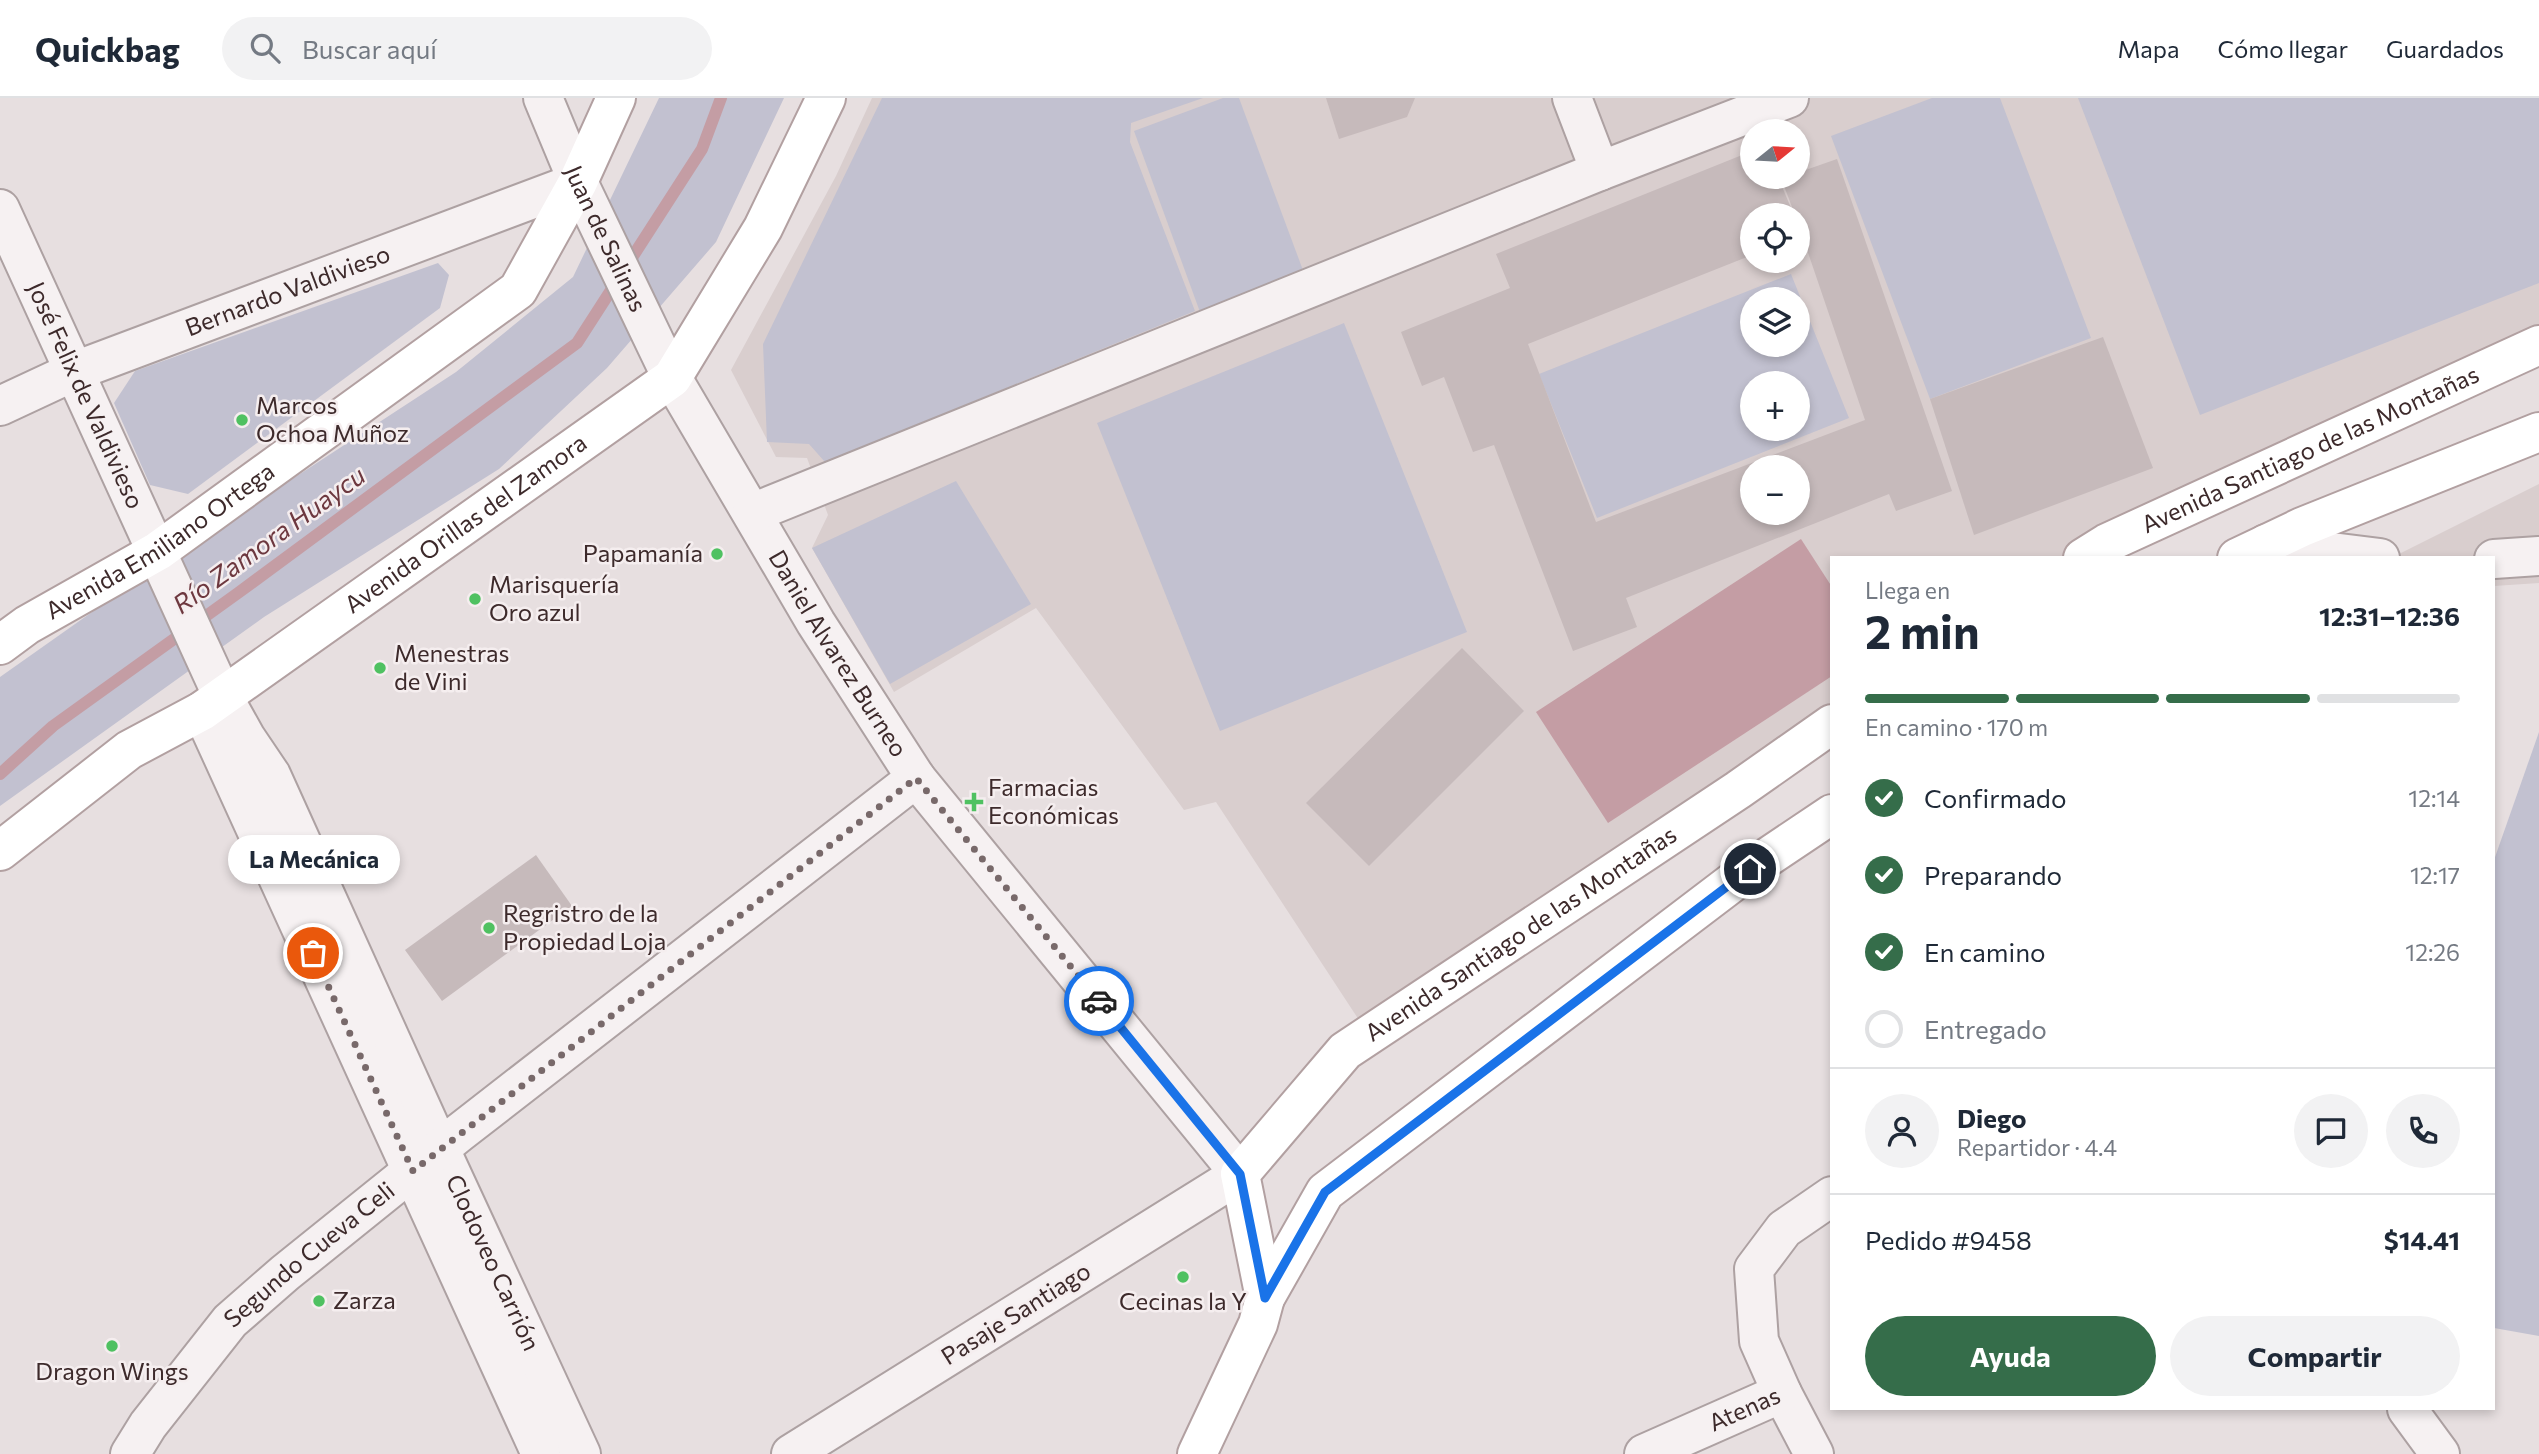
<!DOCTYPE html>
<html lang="es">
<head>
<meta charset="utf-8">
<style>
  :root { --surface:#fff; --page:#f2f2f3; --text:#1f2937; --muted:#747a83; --line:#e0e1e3; --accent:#356d4a }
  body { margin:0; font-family:Commissioner,sans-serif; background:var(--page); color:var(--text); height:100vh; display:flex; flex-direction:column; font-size:26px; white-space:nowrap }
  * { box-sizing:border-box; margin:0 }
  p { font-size:23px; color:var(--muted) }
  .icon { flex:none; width:38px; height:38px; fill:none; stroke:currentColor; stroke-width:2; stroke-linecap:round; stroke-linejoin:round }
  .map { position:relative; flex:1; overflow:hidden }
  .drawer { position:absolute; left:1830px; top:458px; width:665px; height:854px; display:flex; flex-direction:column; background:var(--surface); border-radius:0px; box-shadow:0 4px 10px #0003 }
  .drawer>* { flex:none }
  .needle { width:46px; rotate:72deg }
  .buttons { position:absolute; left:1740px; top:21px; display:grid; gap:14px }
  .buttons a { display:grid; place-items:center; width:70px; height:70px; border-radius:50%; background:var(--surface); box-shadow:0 4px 10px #0003; font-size:35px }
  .pin { position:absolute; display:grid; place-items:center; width:60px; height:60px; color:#fff; margin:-30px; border:4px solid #fff; border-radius:50%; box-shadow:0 2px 7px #0007 }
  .courier { position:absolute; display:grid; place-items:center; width:70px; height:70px; margin:-35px; border:5px solid #1a73e8; border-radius:50%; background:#fff; color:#222; box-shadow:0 2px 9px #0007 }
  .bubble { position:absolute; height:49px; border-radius:24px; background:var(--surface); box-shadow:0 4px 10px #0003; font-size:23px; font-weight:700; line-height:49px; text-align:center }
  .headline em { font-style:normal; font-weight:700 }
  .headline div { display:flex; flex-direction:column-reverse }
  .headline { display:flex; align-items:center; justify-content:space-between; height:119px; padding:0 35px }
  h1 { font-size:46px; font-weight:700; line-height:52px }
  .bar { display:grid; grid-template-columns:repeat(4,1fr); gap:10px 7px; align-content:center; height:84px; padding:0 35px }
  .bar i { height:9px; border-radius:5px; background:var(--line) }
  .bar .on { background:var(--accent) }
  .bar p { grid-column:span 4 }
  .line { display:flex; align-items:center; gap:18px; padding:0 35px; border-top:2px solid var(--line) }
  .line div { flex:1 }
  .round { display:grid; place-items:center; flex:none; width:74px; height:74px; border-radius:37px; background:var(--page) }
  ol { padding:0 35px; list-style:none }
  li { display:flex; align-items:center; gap:21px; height:77px }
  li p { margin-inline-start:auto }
  li .icon { padding:7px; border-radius:50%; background:var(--accent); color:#fff; stroke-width:4 }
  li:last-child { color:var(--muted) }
  li i { width:38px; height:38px; border:4px solid var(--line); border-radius:50% }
  .button { display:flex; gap:14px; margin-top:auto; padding:14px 35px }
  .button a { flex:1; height:80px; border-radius:42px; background:var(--accent); color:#fff; font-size:28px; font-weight:700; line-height:80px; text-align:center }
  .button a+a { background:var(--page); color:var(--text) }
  header { display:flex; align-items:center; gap:42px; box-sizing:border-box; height:98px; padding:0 35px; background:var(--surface); border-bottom:2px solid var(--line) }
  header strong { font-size:33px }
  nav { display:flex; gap:38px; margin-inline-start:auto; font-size:24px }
  .search { width:490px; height:63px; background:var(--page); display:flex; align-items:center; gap:18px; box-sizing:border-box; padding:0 24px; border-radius:38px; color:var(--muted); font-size:26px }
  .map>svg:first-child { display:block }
  .built { fill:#d9cece; fill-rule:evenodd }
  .green { fill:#c2c1d0; fill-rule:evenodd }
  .water { fill:#c49da4 }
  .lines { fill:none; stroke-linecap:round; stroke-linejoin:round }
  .stream { stroke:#c49da4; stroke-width:12 }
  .building { fill:#c6babb; fill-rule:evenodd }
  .minor-casing { stroke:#ada1a2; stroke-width:42 }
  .major-casing { stroke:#b2a0a1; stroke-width:42 }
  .minor { stroke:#f6f1f2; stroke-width:38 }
  .major { stroke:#fff; stroke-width:38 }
  .done { stroke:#78696a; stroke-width:7; stroke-dasharray:0 12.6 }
  .route { stroke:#1a73e8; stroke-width:9 }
  .poi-dot { fill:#4fc161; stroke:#f5eeef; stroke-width:2.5 }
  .labels { text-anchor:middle; stroke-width:5; stroke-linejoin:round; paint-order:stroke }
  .street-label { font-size:24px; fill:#3d2a2b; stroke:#f5eeef }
  .poi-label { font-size:24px; fill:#3d2a2b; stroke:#f5eeef; text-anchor:start }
  .water-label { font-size:26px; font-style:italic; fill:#6d383f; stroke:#f5eeef }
</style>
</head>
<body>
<header>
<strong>Quickbag</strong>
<div class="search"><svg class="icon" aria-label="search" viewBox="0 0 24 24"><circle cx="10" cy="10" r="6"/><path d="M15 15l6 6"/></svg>Buscar aquí</div>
<nav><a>Mapa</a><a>Cómo llegar</a><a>Guardados</a></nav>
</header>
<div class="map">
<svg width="2539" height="1356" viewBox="0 0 2539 1356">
  <rect width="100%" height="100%" fill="#e7dfe0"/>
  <g class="built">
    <path d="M872 0H2539V258L2115 460H1832V645L1376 948 1216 704 1184 712 1036 510 894 594 812 450 828 417 807 360 776 359 731 272 836 78ZM1752 33H1797V79H1752ZM1752 117H1797V163H1752ZM1752 201H1797V247H1752ZM1752 285H1797V331H1752ZM1752 369H1797V415H1752Z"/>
    <path d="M2539 386V485L2494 488V460H2391Z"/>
  </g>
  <g class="green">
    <path d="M659 0H784L716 144 607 270 499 371 264 519 0 708V579L136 483 456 274 573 179Z"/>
    <path d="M882 0H1203L1131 25 1130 44 1195 213 825 364 809 346 767 344 763 246Z"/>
    <path d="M1223 0H1239L1304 175 1200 214 1134 33Z"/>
    <path d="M1932 0H2000L2091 240 1930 301 1831 38Z"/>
    <path d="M2078 0H2539V185L2200 317Z"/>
    <path d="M438 165 449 177 440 210 188 396 150 387 114 305 135 273Z"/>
    <path d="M1791 176 1849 320 1597 420 1539 276ZM1797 201V247H1752V201ZM1797 285V331H1752V285Z"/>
    <path d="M1344 225 1467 534 1220 633 1097 325Z"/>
    <path d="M956 383 1031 506 890 586 812 450Z"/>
    <path d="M2539 634V1238L2494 1230V762Z"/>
  </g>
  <path class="water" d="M1801 441 1832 489V578L1608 725 1536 614Z"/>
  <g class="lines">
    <path class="stream" d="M0 676 53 628 238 495 577 245 702 51 721 0"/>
  </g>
  <g class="building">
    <path d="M1326 0H1415L1407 19 1339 41Z"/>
    <path d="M1752 53V79H1778L1794 117H1752V157L1528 246 1596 424 1865 322 1802 137 1797 139V117H1795L1781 80 1797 79V75L1837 61 1952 393 1896 413 1889 396 1626 500 1637 529 1573 553 1494 347 1473 354 1444 279 1422 288 1401 234 1510 190 1496 156ZM1752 369H1797V415H1752Z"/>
    <path d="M2103 239 2153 370 1974 437 1930 301Z"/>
    <path d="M1462 550 1524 613 1369 768 1306 705Z"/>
    <path d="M536 757 572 808 442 903 405 852Z"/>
  </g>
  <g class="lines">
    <defs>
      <g id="minor">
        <path id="s1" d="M543 0 578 84 672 280 816 525 916 680 1240 1076 791 1356"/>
        <path d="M1572 0 1600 73"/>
        <path id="s2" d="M0 111 222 597 246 640 271 677 440 1051 581 1356"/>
        <path id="s3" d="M0 308 75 273 578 84"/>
        <path d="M752 415 1600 73 1789 0"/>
        <path d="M2266 446 2380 460"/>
        <path d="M2494 461 2539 458"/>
        <path d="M202 613 541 1356"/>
        <path d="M1782 1295 1814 1356"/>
        <path d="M2407 1311 2440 1356"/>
        <path id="s4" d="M130 1356 148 1327 230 1223 285 1175 459 1035 916 680"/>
        <path id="s5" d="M1644 1356 1782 1295 1759 1243 1754 1171 1784 1131 1832 1098"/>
      </g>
      <g id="major">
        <path id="s6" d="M2083 460 2107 445 2539 247"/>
        <path d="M2237 460 2302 429 2539 334"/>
        <path id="s7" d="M0 547 27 527 158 453 518 192 578 84 616 0"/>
        <path id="s8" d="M0 753 129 652 202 613 672 280 763 130 826 0"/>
        <path d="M1265 1200 1325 1094 1750 771 1832 716"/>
        <path id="s9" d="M1197 1356 1258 1226 1265 1200 1240 1076 1345 953 1738 692 1832 626"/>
      </g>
    </defs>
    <use href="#minor" class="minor-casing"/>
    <use href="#major" class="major-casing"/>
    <use href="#minor" class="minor"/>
    <use href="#major" class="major"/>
  </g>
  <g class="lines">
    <path class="done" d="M313 855 413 1073 916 680 1099 903"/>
    <path class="route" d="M1099 903 1240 1076 1265 1200 1325 1094 1750 771"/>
  </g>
  <g class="poi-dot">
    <circle cx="242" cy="322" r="7"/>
    <circle cx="717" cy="456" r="7"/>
    <circle cx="475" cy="501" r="7"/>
    <circle cx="380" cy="570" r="7"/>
    <path d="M970.5 693.5h7v7h7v7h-7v7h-7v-7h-7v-7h7z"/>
    <circle cx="489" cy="830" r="7"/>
    <circle cx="1183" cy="1179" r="7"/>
    <circle cx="319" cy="1203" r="7"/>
    <circle cx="112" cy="1248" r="7"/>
  </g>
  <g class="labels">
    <g class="street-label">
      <text dy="8" stroke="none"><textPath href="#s1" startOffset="154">Juan de Salinas</textPath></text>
      <text dy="8" stroke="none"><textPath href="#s3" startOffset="310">Bernardo Valdivieso</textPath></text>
      <text dy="8" stroke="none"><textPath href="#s2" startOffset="205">José Felix de Valdivieso</textPath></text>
      <text dy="8" stroke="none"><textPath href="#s6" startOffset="252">Avenida Santiago de las Montañas</textPath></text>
      <text dy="8" stroke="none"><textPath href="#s8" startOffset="570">Avenida Orillas del Zamora</textPath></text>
      <text dy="8" stroke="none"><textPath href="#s7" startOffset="191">Avenida Emiliano Ortega</textPath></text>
      <text dy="8" stroke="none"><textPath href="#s1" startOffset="630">Daniel Alvarez Burneo</textPath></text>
      <text dy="8" stroke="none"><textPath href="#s9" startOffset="670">Avenida Santiago de las Montañas</textPath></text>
      <text dy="8" stroke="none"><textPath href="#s4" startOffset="270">Segundo Cueva Celi</textPath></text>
      <text dy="8" stroke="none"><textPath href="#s2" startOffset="1164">Clodoveo Carrión</textPath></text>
      <text transform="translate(1016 1216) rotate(-32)" y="8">Pasaje Santiago</text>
      <text dy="8" stroke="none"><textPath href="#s5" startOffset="110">Atenas</textPath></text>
    </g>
    <g class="poi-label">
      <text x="256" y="316">Marcos<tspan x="256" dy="28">Ochoa Muñoz</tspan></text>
      <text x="703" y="464" text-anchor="end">Papamanía</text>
      <text x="489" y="495">Marisquería<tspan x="489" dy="28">Oro azul</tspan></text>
      <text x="394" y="564">Menestras<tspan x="394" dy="28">de Vini</tspan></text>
      <text x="988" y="698">Farmacias<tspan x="988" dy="28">Económicas</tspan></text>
      <text x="503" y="824">Regristro de la<tspan x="503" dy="28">Propiedad Loja</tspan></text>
      <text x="333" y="1211">Zarza</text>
      <text x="1183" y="1212" text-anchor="middle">Cecinas la Y</text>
      <text x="112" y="1282" text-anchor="middle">Dragon Wings</text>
    </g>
    <g class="water-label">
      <text transform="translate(269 442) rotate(-36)" y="9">Río Zamora Huaycu</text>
    </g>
  </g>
</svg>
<div class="buttons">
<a><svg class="needle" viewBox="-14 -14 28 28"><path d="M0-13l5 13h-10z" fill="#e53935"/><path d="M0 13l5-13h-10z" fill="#747a83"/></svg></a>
<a><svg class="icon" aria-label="locate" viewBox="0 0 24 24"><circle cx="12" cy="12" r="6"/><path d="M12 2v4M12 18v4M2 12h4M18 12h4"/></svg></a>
<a><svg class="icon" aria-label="layers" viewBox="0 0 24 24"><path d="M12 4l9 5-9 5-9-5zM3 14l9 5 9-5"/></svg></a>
<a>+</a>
<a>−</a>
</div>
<div class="pin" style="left:313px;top:855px;background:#ea580c"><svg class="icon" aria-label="bag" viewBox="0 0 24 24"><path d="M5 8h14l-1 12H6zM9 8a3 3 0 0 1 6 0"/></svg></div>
<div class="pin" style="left:1750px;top:771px;background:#1f2937"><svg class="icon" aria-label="home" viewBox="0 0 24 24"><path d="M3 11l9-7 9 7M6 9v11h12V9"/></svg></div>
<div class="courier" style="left:1099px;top:903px"><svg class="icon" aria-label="car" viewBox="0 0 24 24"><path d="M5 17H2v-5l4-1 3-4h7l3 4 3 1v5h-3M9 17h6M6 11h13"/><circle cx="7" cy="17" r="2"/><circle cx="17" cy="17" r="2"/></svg></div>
<div class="bubble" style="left:228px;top:737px;width:172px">La Mecánica</div>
<section class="drawer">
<div class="headline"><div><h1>2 min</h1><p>Llega en</p></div><em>12:31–12:36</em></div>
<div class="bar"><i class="on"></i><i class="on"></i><i class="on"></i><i></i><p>En camino · 170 m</p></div>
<ol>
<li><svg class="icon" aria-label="check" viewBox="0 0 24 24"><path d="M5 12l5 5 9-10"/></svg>Confirmado<p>12:14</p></li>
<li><svg class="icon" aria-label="check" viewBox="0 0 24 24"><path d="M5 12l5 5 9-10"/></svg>Preparando<p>12:17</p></li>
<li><svg class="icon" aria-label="check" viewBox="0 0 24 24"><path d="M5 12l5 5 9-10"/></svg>En camino<p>12:26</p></li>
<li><i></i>Entregado</li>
</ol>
<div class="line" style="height:126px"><a class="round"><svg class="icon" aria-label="person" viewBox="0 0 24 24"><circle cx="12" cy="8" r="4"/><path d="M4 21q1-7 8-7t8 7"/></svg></a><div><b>Diego</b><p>Repartidor · 4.4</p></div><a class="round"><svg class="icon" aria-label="chat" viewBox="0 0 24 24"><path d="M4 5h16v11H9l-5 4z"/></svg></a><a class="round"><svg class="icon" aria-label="phone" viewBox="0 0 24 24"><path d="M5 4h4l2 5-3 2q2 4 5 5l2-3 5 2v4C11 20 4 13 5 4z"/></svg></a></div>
<div class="line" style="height:91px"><div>Pedido #9458</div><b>$14.41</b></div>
<div class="button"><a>Ayuda</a><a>Compartir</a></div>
</section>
</div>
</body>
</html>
